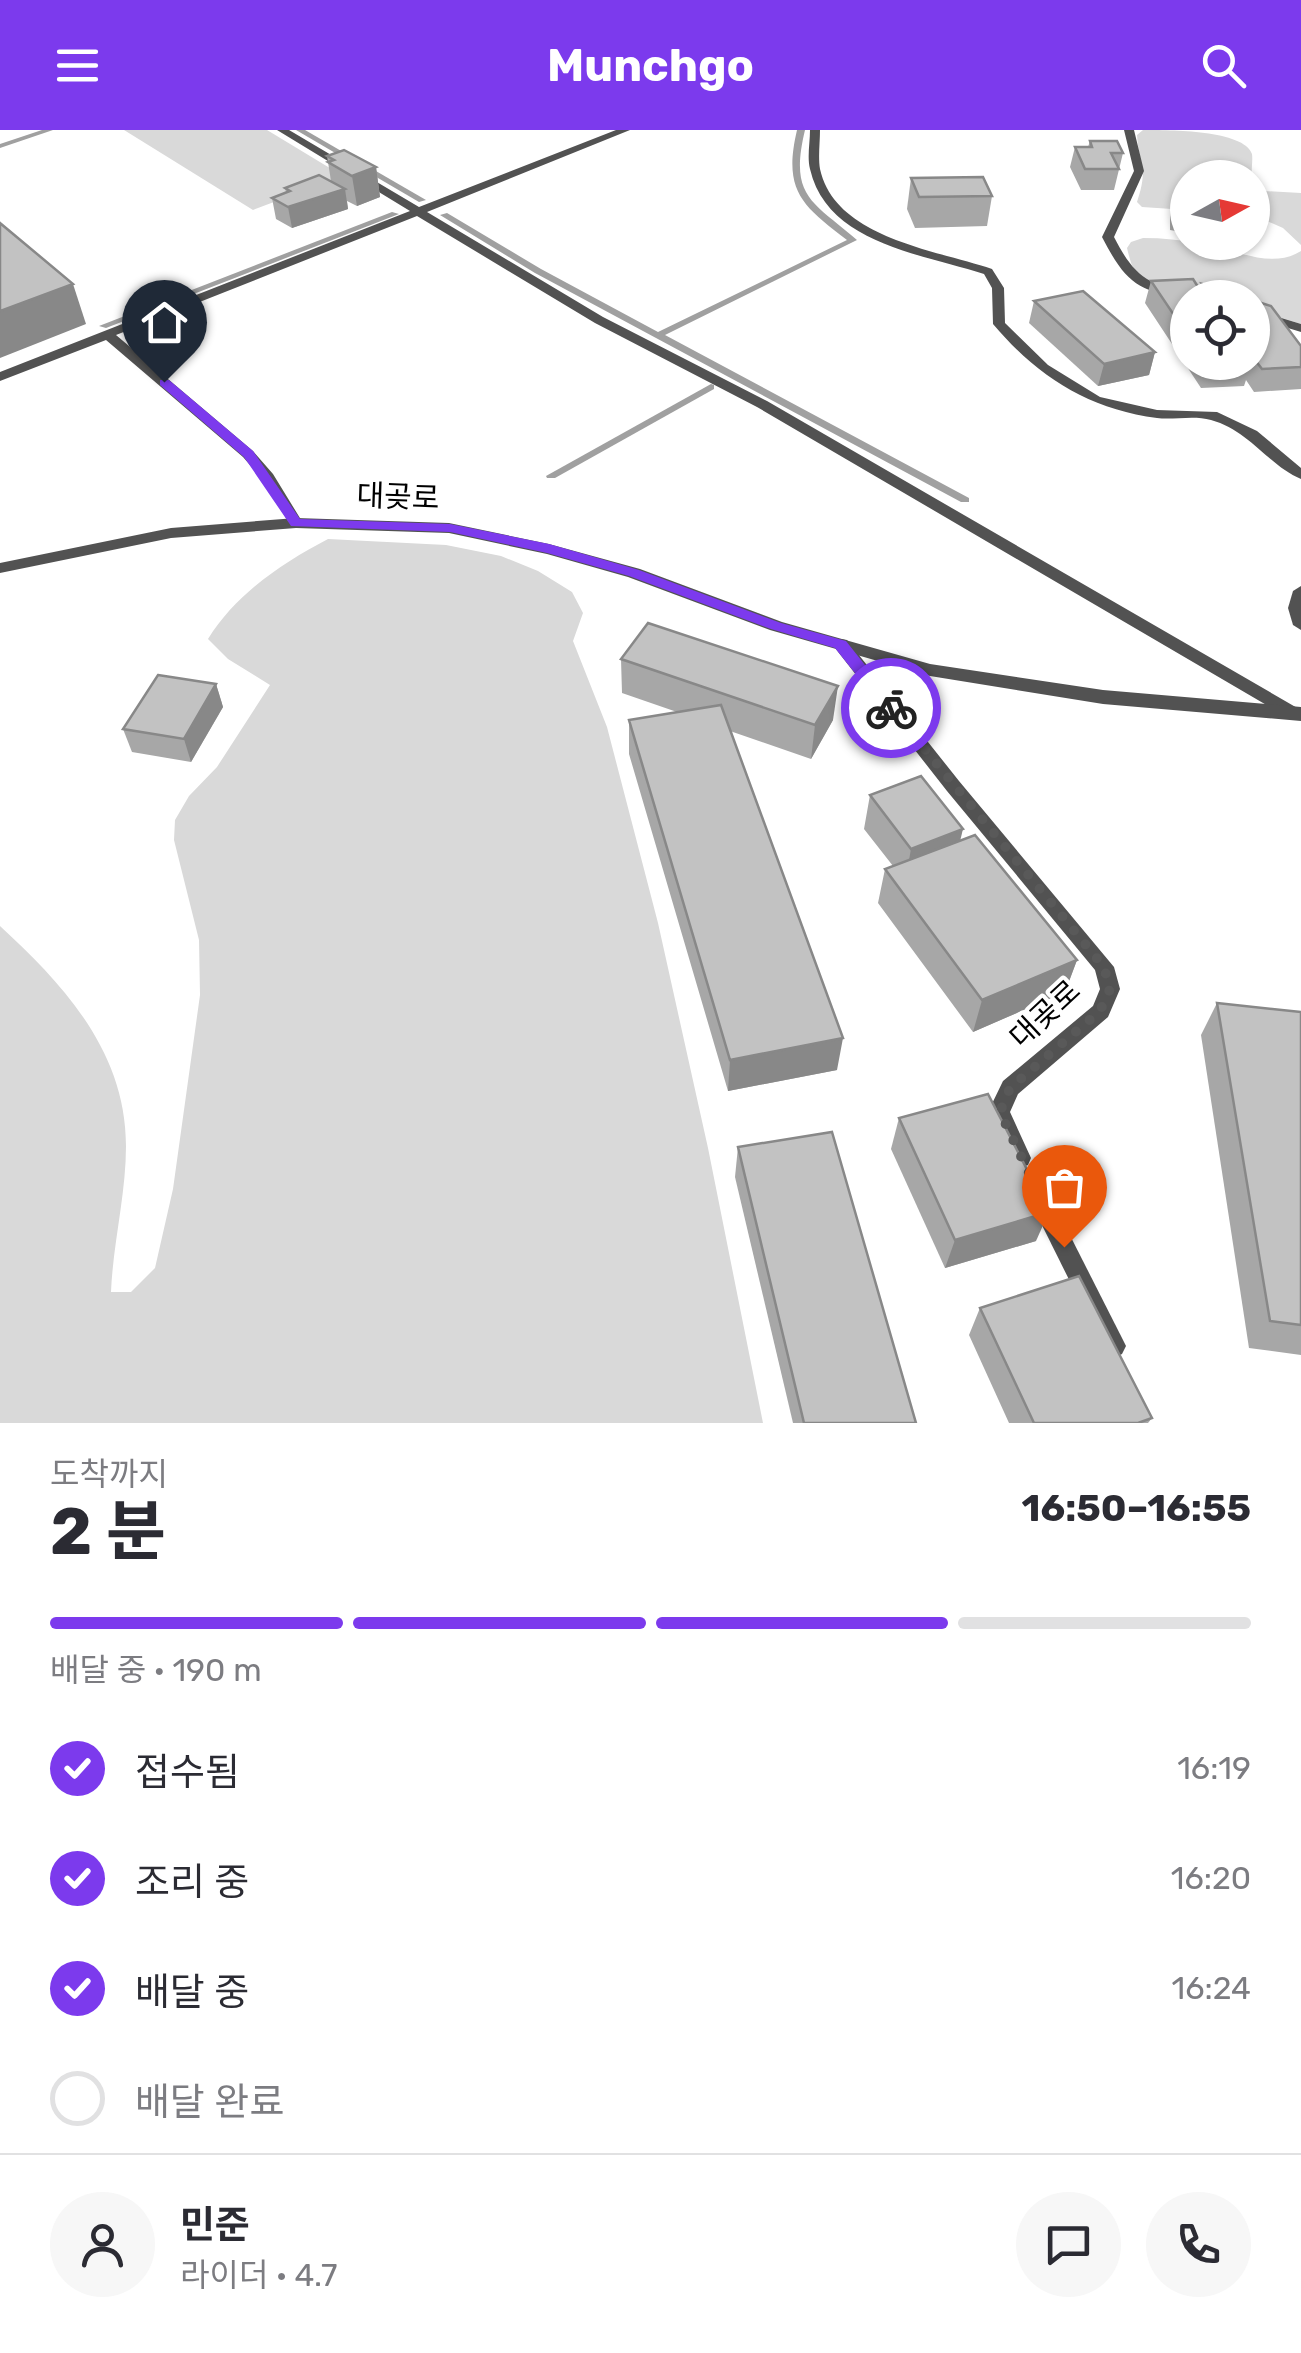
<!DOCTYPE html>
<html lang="ko">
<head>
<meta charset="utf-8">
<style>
  :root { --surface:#fff; --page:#f7f7f7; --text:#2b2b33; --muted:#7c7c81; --line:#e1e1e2; --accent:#7c3aed }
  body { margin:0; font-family:Rubik,"Noto Sans KR",sans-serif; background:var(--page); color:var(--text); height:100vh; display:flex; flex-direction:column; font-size:38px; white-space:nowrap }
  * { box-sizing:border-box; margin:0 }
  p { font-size:32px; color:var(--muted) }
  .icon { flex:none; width:55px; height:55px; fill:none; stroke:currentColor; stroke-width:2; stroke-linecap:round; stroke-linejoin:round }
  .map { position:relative; height:1293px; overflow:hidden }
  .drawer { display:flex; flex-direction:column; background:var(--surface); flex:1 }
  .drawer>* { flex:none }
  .needle { width:65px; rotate:82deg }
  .controls { position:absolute; left:1170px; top:30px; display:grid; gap:20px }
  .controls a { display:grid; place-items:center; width:100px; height:100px; border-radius:50%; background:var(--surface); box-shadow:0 2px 8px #0004; font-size:50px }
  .pin { position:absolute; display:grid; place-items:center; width:85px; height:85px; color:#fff; margin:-102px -42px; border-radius:50% 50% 50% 0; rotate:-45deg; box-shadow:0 0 10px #0007 }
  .pin .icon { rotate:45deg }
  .courier { position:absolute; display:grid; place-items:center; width:100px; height:100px; margin:-50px; border:8px solid #7c3aed; border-radius:50%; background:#fff; color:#222; box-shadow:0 2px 12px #0007 }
  .overview em { font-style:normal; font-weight:700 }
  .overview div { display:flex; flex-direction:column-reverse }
  .overview { display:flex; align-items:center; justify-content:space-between; height:170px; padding:0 50px }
  h1 { font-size:65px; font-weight:700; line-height:75px }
  .bar { display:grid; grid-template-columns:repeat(4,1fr); gap:15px 10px; align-content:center; height:120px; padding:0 50px }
  .bar i { height:12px; border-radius:8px; background:var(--line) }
  .bar .on { background:var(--accent) }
  .bar p { grid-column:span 4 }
  .line { display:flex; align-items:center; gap:25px; padding:0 50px; border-top:2px solid var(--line) }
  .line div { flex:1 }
  .round { display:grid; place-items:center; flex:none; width:105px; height:105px; border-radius:52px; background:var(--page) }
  ol { padding:0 50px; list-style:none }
  li { display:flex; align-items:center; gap:30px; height:110px }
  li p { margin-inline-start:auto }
  li .icon { padding:10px; border-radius:50%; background:var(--accent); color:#fff; stroke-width:4 }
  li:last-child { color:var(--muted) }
  li i { width:55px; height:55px; border:5px solid var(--line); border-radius:50% }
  header { display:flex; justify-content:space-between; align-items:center; height:130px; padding:0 50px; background:var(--accent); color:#fff; font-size:45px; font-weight:700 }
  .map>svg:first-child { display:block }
  .green { fill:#d9d9d9 }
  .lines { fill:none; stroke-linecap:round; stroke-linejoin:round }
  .stream { fill:#a0a0a0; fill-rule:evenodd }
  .service { fill:#525252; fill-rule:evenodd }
  .tertiary { fill:#525252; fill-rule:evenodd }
  .wall { fill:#a7a7a7 }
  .shaded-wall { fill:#888 }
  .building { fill:#c2c2c2; stroke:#888; stroke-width:2.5 }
  .route { fill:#7c3aed }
  .done { stroke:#595959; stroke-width:10; stroke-dasharray:0 18 }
  .labels { text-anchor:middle; stroke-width:8; stroke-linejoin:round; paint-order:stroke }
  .street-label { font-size:30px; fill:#000; stroke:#fff }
</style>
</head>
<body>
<header><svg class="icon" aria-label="menu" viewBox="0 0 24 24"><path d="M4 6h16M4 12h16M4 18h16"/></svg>Munchgo<svg class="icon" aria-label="search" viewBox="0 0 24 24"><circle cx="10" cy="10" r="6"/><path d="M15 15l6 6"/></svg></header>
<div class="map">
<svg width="1301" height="1293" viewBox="0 0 1301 1293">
  <rect width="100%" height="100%" fill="#fff"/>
  <g class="green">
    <path d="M124 0H267L343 46 253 80Z"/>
    <path d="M1143 0C1170 0 1244 0 1252 24 1253 31 1251 40 1252 47L1188 48 1187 80 1142 77 1137 72C1149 37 1139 37 1137 5Z"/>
    <path d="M1253 49 1264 61 1301 63V115L1283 98 1253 85Z"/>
    <path d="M1143 108C1163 108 1181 110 1199 113 1231 117 1270 141 1301 121V194L1253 179 1252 168C1222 167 1155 168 1135 141 1131 135 1129 126 1127 118L1131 112Z"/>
    <path d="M328 409 446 415 501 426 538 441 572 462 583 483 573 511 607 597 658 793 708 1018 763 1293H0V796C64 855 126 922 126 1016 126 1065 113 1113 111 1162H131L155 1138 173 1059 200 865 199 810 174 710 175 690 189 666 217 637 270 555 228 529 208 509C236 464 282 433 328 409Z"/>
  </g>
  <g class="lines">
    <g class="stream">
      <path d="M42 0H53L0 18V14Z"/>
      <path d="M296 0H305L426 70 419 72Z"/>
      <path d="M797 0H805C789 67 812 71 857 110L665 205 969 368V372H961L535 143 440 85 447 83 541 139 658 202 847 110C801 75 783 60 797 0Z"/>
      <path d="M392 82 399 84 106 198 99 196Z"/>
      <path d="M711 254 714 255V259L555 348H547L546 346Z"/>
    </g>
    <g class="service">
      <path d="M277 0H289L419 77 616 0H630L427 82 603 187 767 271 1299 579 1301 584 1293 589 1287 587 757 277 595 193 417 86 116 205 253 321 273 344 303 393 301 396H291L262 349 243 327 106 210 0 251V242L410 81Z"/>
      <path d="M810 0H820C820 12 818 27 820 39 835 108 936 120 992 139L1004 158 1005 193 1048 235 1100 267 1157 280 1217 282 1257 301 1301 338V349C1269 336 1249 300 1211 290 1194 285 1174 290 1157 288 1088 279 1037 246 993 194L992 158 984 144C923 124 827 114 810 39 807 27 810 13 810 0Z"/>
      <path d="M1124 0H1134L1144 41 1114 107C1135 148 1148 154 1192 165L1194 168H1188V171C1137 159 1127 155 1102 107L1134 41Z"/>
      <path d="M1252 179 1301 194V202L1252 187Z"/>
      <path d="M1301 456V500L1293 495 1288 478 1293 461Z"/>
      <path d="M841 509 847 510 959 651 1114 837 1120 859 1108 887 1018 964 1010 982 1031 1028 1028 1035 1020 1038 1012 1035 988 982 1003 951 1093 876 1100 859 1095 840 947 661 835 518 833 514Z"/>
      <path d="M1038 1055 1046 1058 1122 1208 1126 1216 1122 1224 1114 1228 1106 1224 1027 1065 1030 1058Z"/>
    </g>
    <path class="tertiary" d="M296 388 449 393 549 414 640 439 782 492 930 534 1103 560 1301 577V591L1103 574 930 546 770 500 628 447 547 424 449 403 296 398 171 408 0 443V433L171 398Z"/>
  </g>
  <g class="wall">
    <path d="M1090 11 1123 23 1114 60H1081L1070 37 1075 17H1088Z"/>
    <path d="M327 26 376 37 380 67 357 76 347 71 348 79 292 98 276 89 272 68 286 62 285 58 331 51Z"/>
    <path d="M911 48 992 66 987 96 915 98 907 79Z"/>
    <path d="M1175 63 1188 64V103L1170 100V84Z"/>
    <path d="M1151 151 1200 159 1202 154 1244 168H1188V232H1252V170L1301 216V259L1254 262 1246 250 1244 256 1201 258 1145 173Z"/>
    <path d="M1034 171 1155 222 1149 245 1098 256 1029 193Z"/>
    <path d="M621 529 833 590 811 629 730 601 837 940 728 961 629 624V590L677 582 622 563Z"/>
    <path d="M216 554 223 577 191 632 132 622 123 599Z"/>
    <path d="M870 665 960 710 1077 830 1065 862 973 902 878 773 885 739 893 736 864 699Z"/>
    <path d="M1217 873 1301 882V1225L1249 1218 1201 905Z"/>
    <path d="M899 988 1036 1111 945 1138 891 1019Z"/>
    <path d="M738 1017 916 1293H793L735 1047Z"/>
    <path d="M980 1178 1152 1288 1148 1293H1009L969 1205Z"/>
  </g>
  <g class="shaded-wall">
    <path d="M376 37 380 67 357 76 352 46Z"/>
    <path d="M345 59 348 79 292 98 288 77Z"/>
    <path d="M73 154 86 194 0 228V181Z"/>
    <path d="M1155 222 1149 245 1098 256 1104 234Z"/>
    <path d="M216 554 223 577 191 632 184 609Z"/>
    <path d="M838 556 833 590 811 629 815 595Z"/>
    <path d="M963 699 955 732 905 752 911 719Z"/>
    <path d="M1077 830 1065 862 973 902 982 870Z"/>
    <path d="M843 908 837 940 728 961 730 930Z"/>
    <path d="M1049 1082 1036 1111 945 1138 955 1110Z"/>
  </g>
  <g class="building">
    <path d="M1090 11H1117L1123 23H1111L1119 39H1085L1075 17H1092Z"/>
    <path d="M344 20 376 37 352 46 328 32 334 30 327 26Z"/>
    <path d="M319 45 345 59 288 77 272 68 290 61 285 58Z"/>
    <path d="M983 47 992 66 919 67 911 48Z"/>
    <path d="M1175 63 1188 64V81L1176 78Z"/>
    <path d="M0 93 73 154 0 181Z"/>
    <path d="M1193 149 1205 168H1188V206L1151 151Z"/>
    <path d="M1202 154 1244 168H1211Z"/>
    <path d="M1083 161 1155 222 1104 234 1034 171Z"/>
    <path d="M1252 170 1271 176 1301 216V237L1262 239 1252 226Z"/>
    <path d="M1205 232H1251L1252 234 1208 236Z"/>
    <path d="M648 493 838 556 815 595 621 529Z"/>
    <path d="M158 545 216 554 184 609 123 599Z"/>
    <path d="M721 575 843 908 730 930 629 590Z"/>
    <path d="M921 646 963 699 911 719 870 665Z"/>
    <path d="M975 705 1077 830 982 870 885 739Z"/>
    <path d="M1217 873 1301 882V1195L1270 1191Z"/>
    <path d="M988 964 1049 1082 955 1110 899 988Z"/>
    <path d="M832 1002 916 1293H804L738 1017Z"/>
    <path d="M1079 1146 1152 1288 1138 1293H1034L980 1178Z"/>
  </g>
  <path class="route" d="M160 250H169L253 321 300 389 450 394 549 414 639 440 781 493 846 511 899 578 897 582H886L835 518 771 499 629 446 547 423 450 402 291 396 244 327 160 255Z"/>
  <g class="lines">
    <path class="done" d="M891 578 1104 837 1110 859 1100 881 1010 958 1000 982 1064 1117"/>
  </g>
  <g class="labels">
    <g class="street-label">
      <text transform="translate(398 367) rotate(2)" y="10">대곶로</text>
      <text transform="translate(1045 884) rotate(-43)" y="10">대곶로</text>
    </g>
  </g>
</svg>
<div class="controls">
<a><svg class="needle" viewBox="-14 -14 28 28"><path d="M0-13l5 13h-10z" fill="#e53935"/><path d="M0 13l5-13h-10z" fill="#7c7c81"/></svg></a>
<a><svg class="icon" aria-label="locate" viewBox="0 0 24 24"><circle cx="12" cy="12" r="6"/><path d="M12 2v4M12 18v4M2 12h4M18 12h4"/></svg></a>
</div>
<div class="pin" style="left:1064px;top:1117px;background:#ea580c"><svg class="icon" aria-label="bag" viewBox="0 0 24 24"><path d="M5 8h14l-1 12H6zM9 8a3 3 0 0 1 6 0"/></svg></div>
<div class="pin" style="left:164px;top:252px;background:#1f2937"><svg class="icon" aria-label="home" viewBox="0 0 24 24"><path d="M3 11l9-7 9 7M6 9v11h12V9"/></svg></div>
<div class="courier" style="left:891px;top:578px"><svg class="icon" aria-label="bike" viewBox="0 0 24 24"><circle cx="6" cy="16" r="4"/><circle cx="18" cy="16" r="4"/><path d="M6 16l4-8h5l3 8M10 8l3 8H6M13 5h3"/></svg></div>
</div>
<section class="drawer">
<div class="overview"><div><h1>2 분</h1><p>도착까지</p></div><em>16:50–16:55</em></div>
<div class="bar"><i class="on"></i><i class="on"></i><i class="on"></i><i></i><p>배달 중 · 190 m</p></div>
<ol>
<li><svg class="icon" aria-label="check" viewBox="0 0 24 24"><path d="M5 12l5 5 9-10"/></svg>접수됨<p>16:19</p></li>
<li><svg class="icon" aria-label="check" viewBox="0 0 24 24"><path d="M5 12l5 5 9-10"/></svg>조리 중<p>16:20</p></li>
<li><svg class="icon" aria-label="check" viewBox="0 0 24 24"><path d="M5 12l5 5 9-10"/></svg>배달 중<p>16:24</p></li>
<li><i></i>배달 완료</li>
</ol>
<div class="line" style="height:180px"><a class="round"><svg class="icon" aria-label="person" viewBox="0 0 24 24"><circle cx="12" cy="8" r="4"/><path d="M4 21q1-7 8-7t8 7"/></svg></a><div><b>민준</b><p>라이더 · 4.7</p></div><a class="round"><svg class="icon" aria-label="chat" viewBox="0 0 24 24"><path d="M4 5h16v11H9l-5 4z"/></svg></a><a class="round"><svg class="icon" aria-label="phone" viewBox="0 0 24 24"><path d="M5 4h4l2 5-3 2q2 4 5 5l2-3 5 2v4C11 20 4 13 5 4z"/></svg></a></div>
</section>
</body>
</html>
